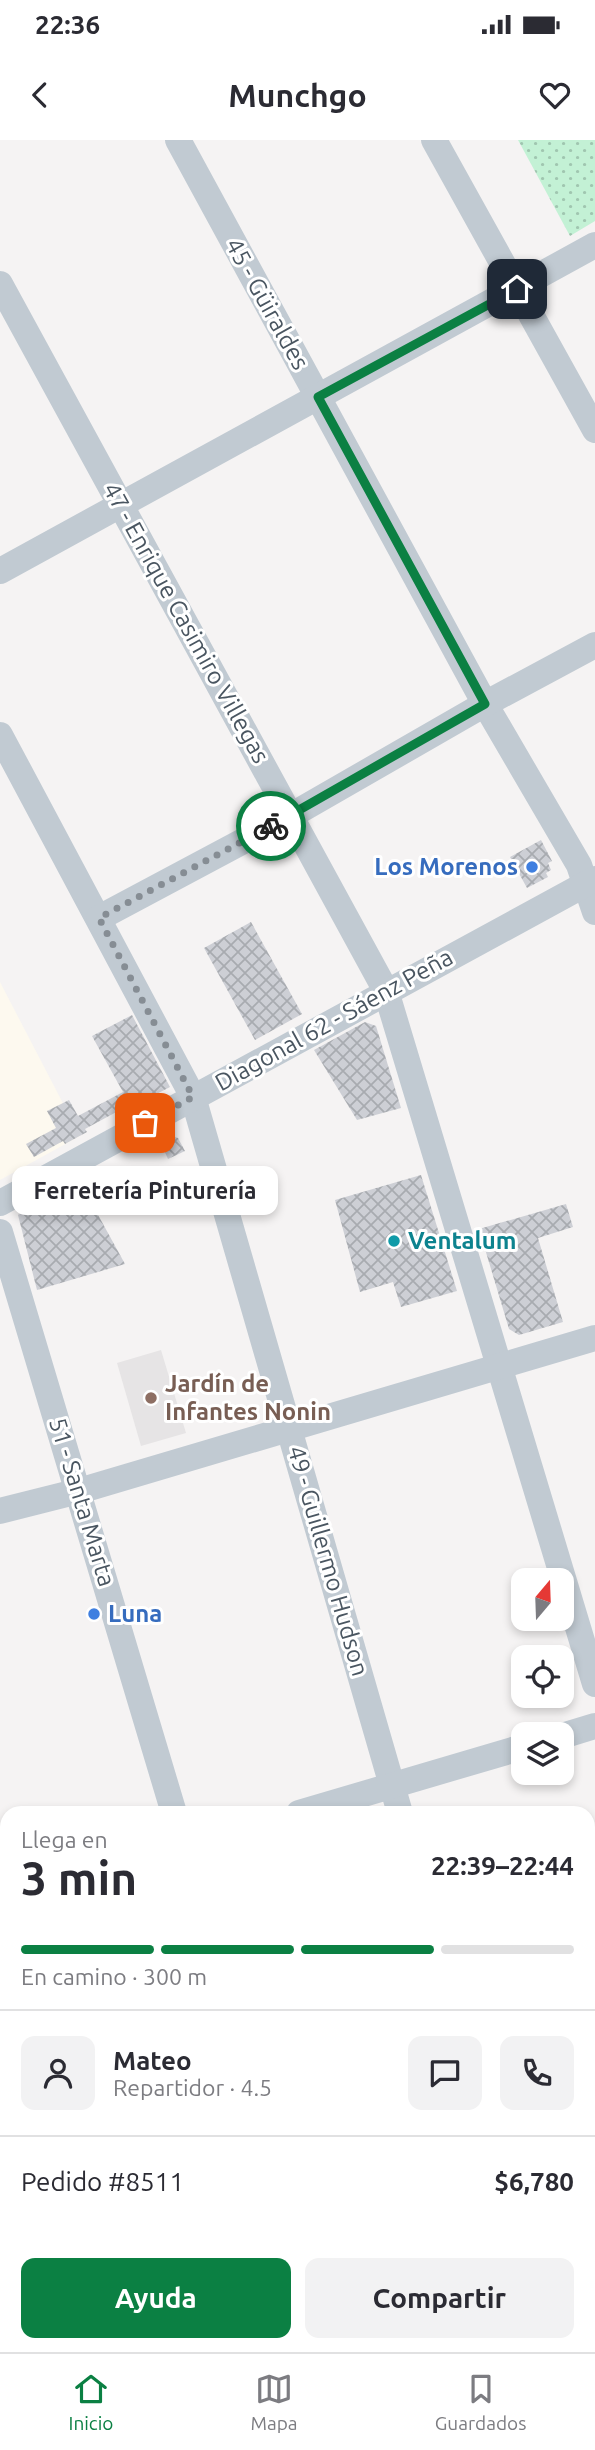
<!DOCTYPE html>
<html lang="es">
<head>
<meta charset="utf-8">
<style>
  :root { --surface:#fff; --page:#f2f2f3; --text:#2b2b33; --muted:#7c7c81; --line:#e1e1e2; --accent:#0b8043 }
  body { margin:0; font-family:Ubuntu,sans-serif; background:var(--page); color:var(--text); height:100vh; display:flex; flex-direction:column; font-size:26px; white-space:nowrap }
  * { box-sizing:border-box; margin:0 }
  p { font-size:23px; color:var(--muted) }
  .icon { flex:none; width:38px; height:38px; fill:none; stroke:currentColor; stroke-width:2; stroke-linecap:round; stroke-linejoin:round }
  .map { position:relative; flex:1; overflow:hidden }
  .details { position:absolute; left:0px; top:1666px; width:595px; height:546px; display:flex; flex-direction:column; background:var(--surface); border-radius:21px 21px 0 0; box-shadow:0 4px 10px #0003 }
  .details>* { flex:none }
  .needle { width:46px; rotate:19deg }
  .tools { position:absolute; left:511px; top:1428px; display:grid; gap:14px }
  .tools a { display:grid; place-items:center; width:63px; height:63px; border-radius:14px; background:var(--surface); box-shadow:0 4px 10px #0003; font-size:35px }
  .pin { position:absolute; display:grid; place-items:center; width:60px; height:60px; color:#fff; margin:-30px; border-radius:14px; box-shadow:0 4px 10px #0006 }
  .courier { position:absolute; display:grid; place-items:center; width:70px; height:70px; margin:-35px; border:5px solid #0b8043; border-radius:50%; background:#fff; color:#222; box-shadow:0 2px 9px #0007 }
  .bubble { position:absolute; height:49px; border-radius:14px; background:var(--surface); box-shadow:0 4px 10px #0003; font-size:23px; font-weight:700; line-height:49px; text-align:center }
  .overview em { font-style:normal; font-weight:700 }
  .overview div { display:flex; flex-direction:column-reverse }
  .overview { display:flex; align-items:center; justify-content:space-between; height:119px; padding:0 21px }
  h1 { font-size:46px; font-weight:700; line-height:52px }
  .bar { display:grid; grid-template-columns:repeat(4,1fr); gap:10px 7px; align-content:center; height:84px; padding:0 21px }
  .bar i { height:9px; border-radius:5px; background:var(--line) }
  .bar .on { background:var(--accent) }
  .bar p { grid-column:span 4 }
  .line { display:flex; align-items:center; gap:18px; padding:0 21px; border-top:2px solid var(--line) }
  .line div { flex:1 }
  .round { display:grid; place-items:center; flex:none; width:74px; height:74px; border-radius:14px; background:var(--page) }
  .button { display:flex; gap:14px; margin-top:auto; padding:14px 21px }
  .button a { flex:1; height:80px; border-radius:14px; background:var(--accent); color:#fff; font-size:28px; font-weight:700; line-height:80px; text-align:center }
  .button a+a { background:var(--page); color:var(--text) }
  .status { display:flex; justify-content:space-between; align-items:center; height:49px; padding:0 35px; background:var(--surface); direction:ltr }
  .status svg { height:19px; fill:currentColor }
  header { display:flex; justify-content:space-between; align-items:center; height:91px; padding:0 21px; background:var(--surface); font-size:32px; font-weight:700 }
  .menu { display:flex; justify-content:space-around; align-items:center; height:98px; border-top:2px solid var(--line); background:var(--surface); font-size:19px; color:var(--muted) }
  .menu a { display:grid; justify-items:center; gap:4px }
  .menu .on { color:var(--accent) }
  .map>svg:first-child { display:block }
  .commercial { fill:#fdf9ef }
  .education { fill:#e6e4e5 }
  .grass { fill:url(#grass-dots) }
  .park { fill:#c3f1d5 }
  .building { fill:url(#building-cross-hatch) }
  .lines { fill:none; stroke-linecap:round; stroke-linejoin:round }
  .minor { stroke:#c1cad2; stroke-width:26 }
  .done { stroke:#868d94; stroke-width:7; stroke-dasharray:0 12.6 }
  .route { stroke:#0b8043; stroke-width:9 }
  .shop-dot { fill:#3f7fe0; stroke:#fff; stroke-width:2.5 }
  .culture-dot { fill:#0f9aa8; stroke:#fff; stroke-width:2.5 }
  .education-dot { fill:#8d6e63; stroke:#fff; stroke-width:2.5 }
  .labels { text-anchor:middle; stroke-width:6; stroke-linejoin:round; paint-order:stroke }
  .street-label { font-size:24px; fill:#4a5661; stroke:#fff }
  .shop-label { font-size:24px; font-weight:bold; fill:#366cbe; stroke:#fff; text-anchor:end }
  .culture-label { font-size:24px; font-weight:bold; fill:#0d838f; stroke:#fff; text-anchor:start }
  .education-label { font-size:24px; font-weight:bold; fill:#785e54; stroke:#fff; text-anchor:start }
</style>
</head>
<body>
<div class="status"><b>22:36</b><svg viewBox="0 0 49 12"><path d="M0 12V9h3v3zM5 12V6h3v6zM10 12V3h3v9zM15 12V0h3v12zM26 1h20v11H26zM47 4h2v5h-2z"/></svg></div>
<header><svg class="icon" aria-label="back" viewBox="0 0 24 24"><path d="M15 5l-7 7 7 7"/></svg>Munchgo<svg class="icon" aria-label="heart" viewBox="0 0 24 24"><path d="M12 20l-8-8c-3-5 5-10 8-4 3-6 11-1 8 4z"/></svg></header>
<div class="map">
<svg width="595" height="2212" viewBox="0 0 595 2212">
  <defs>
    <pattern id="grass-dots" width="8" height="8" patternUnits="userSpaceOnUse" patternTransform="scale(1.75)"><rect width="8" height="8" fill="#c3f1d5"/><path d="M2 2h.1M6 6h.1" fill="none" stroke="#a0c6b0" stroke-width="1.8" stroke-linecap="round"/></pattern>
    <pattern id="building-cross-hatch" width="8" height="8" patternUnits="userSpaceOnUse" patternTransform="scale(1.75)"><rect width="8" height="8" fill="#cdcfd5"/><path d="M0 0l8 8M0 8l8-8" fill="none" stroke="#a8abb0"/></pattern>
  </defs>
  <rect width="100%" height="100%" fill="#f5f3f3"/>
  <path class="commercial" d="M0 842 80 996 0 1040Z"/>
  <path class="education" d="M161 1210 186 1293 141 1306 117 1223Z"/>
  <path class="grass" d="M518 0H595V81L570 96Z"/>
  <path class="park" d="M7 2179V2205H72L74 2212H0V2182Z"/>
  <g class="building">
    <path d="M541 700 552 721 548 723 551 730 546 733 548 737 527 748 510 717Z"/>
    <path d="M251 782 302 874 255 900 204 808Z"/>
    <path d="M132 875 170 947 145 960 144 957 85 989 87 992 65 1004 63 1001 34 1017 26 1004 56 988 47 971 69 960 78 976 123 952 92 896Z"/>
    <path d="M365 882 376 886 401 968 357 980 314 910Z"/>
    <path d="M169 995 178 998 185 1011 168 1019 159 999Z"/>
    <path d="M421 1035 457 1151 401 1167 393 1142 360 1152 335 1060Z"/>
    <path d="M80 1042 125 1124 37 1150 18 1075Z"/>
    <path d="M566 1064 573 1087 538 1098 563 1182 519 1195 509 1189 479 1089Z"/>
  </g>
  <g class="lines">
    <g class="minor">
      <path d="M178 0 485 564 579 725 595 772"/>
      <path d="M434 0 595 290"/>
      <path d="M0 144 386 851 595 1544"/>
      <path d="M0 431 595 105"/>
      <path d="M0 595 193 957 400 1673"/>
      <path d="M99 778 292 675 485 564 595 505"/>
      <path d="M0 1063 595 739"/>
      <path d="M0 1092 174 1673"/>
      <path d="M0 1371 79 1351 595 1198"/>
      <path d="M562 1596 595 1586"/>
      <path d="M299 1673 523 1607"/>
      <path d="M0 1760 7 1758"/>
      <path d="M0 1888 7 1912"/>
      <path d="M588 1980 595 1978"/>
      <path d="M0 2158 7 2154"/>
      <path d="M95 2205 97 2212"/>
      <path d="M330 2205 333 2212"/>
      <path d="M560 2205 562 2212"/>
    </g>
  </g>
  <g class="lines">
    <path class="done" d="M145 983 193 957 99 778 271 686"/>
    <path class="route" d="M271 686 485 564 318 257 517 149"/>
  </g>
  <g class="shop-dot">
    <circle cx="532" cy="727" r="7"/>
    <circle cx="94" cy="1474" r="7"/>
  </g>
  <circle class="culture-dot" cx="394" cy="1101" r="7"/>
  <circle class="education-dot" cx="151" cy="1258" r="7"/>
  <g class="labels">
    <g class="street-label">
      <text transform="translate(267 164) rotate(61)" y="8">45 - Güiraldes</text>
      <text transform="translate(186 483) rotate(61)" y="8">47 - Enrique Casimiro Villegas</text>
      <text transform="translate(334 880) rotate(-29)" y="8">Diagonal 62 - Sáenz Peña</text>
      <text transform="translate(82 1362) rotate(73)" y="8">51 - Santa Marta</text>
      <text transform="translate(328 1421) rotate(74)" y="8">49 - Guillermo Hudson</text>
    </g>
    <g class="shop-label">
      <text x="518" y="735">Los Morenos</text>
      <text x="108" y="1482" text-anchor="start">Luna</text>
    </g>
    <g class="culture-label">
      <text x="408" y="1109">Ventalum</text>
    </g>
    <g class="education-label">
      <text x="165" y="1252">Jardín de<tspan x="165" dy="28">Infantes Nonin</tspan></text>
    </g>
  </g>
</svg>
<div class="tools">
<a><svg class="needle" viewBox="-14 -14 28 28"><path d="M0-13l5 13h-10z" fill="#e53935"/><path d="M0 13l5-13h-10z" fill="#7c7c81"/></svg></a>
<a><svg class="icon" aria-label="locate" viewBox="0 0 24 24"><circle cx="12" cy="12" r="6"/><path d="M12 2v4M12 18v4M2 12h4M18 12h4"/></svg></a>
<a><svg class="icon" aria-label="layers" viewBox="0 0 24 24"><path d="M12 4l9 5-9 5-9-5zM3 14l9 5 9-5"/></svg></a>
</div>
<div class="pin" style="left:145px;top:983px;background:#ea580c"><svg class="icon" aria-label="bag" viewBox="0 0 24 24"><path d="M5 8h14l-1 12H6zM9 8a3 3 0 0 1 6 0"/></svg></div>
<div class="pin" style="left:517px;top:149px;background:#1f2937"><svg class="icon" aria-label="home" viewBox="0 0 24 24"><path d="M3 11l9-7 9 7M6 9v11h12V9"/></svg></div>
<div class="courier" style="left:271px;top:686px"><svg class="icon" aria-label="bike" viewBox="0 0 24 24"><circle cx="6" cy="16" r="4"/><circle cx="18" cy="16" r="4"/><path d="M6 16l4-8h5l3 8M10 8l3 8H6M13 5h3"/></svg></div>
<div class="bubble" style="left:12px;top:1026px;width:266px">Ferretería Pinturería</div>
<section class="details">
<div class="overview"><div><h1>3 min</h1><p>Llega en</p></div><em>22:39–22:44</em></div>
<div class="bar"><i class="on"></i><i class="on"></i><i class="on"></i><i></i><p>En camino · 300 m</p></div>
<div class="line" style="height:126px"><a class="round"><svg class="icon" aria-label="person" viewBox="0 0 24 24"><circle cx="12" cy="8" r="4"/><path d="M4 21q1-7 8-7t8 7"/></svg></a><div><b>Mateo</b><p>Repartidor · 4.5</p></div><a class="round"><svg class="icon" aria-label="chat" viewBox="0 0 24 24"><path d="M4 5h16v11H9l-5 4z"/></svg></a><a class="round"><svg class="icon" aria-label="phone" viewBox="0 0 24 24"><path d="M5 4h4l2 5-3 2q2 4 5 5l2-3 5 2v4C11 20 4 13 5 4z"/></svg></a></div>
<div class="line" style="height:91px"><div>Pedido #8511</div><b>$6,780</b></div>
<div class="button"><a>Ayuda</a><a>Compartir</a></div>
</section>
</div>
<nav class="menu">
<a class="on"><svg class="icon" aria-label="home" viewBox="0 0 24 24"><path d="M3 11l9-7 9 7M6 9v11h12V9"/></svg>Inicio</a>
<a><svg class="icon" aria-label="map" viewBox="0 0 24 24"><path d="M3 6l6-2 6 2 6-2v14l-6 2-6-2-6 2zM9 4v14M15 6v14"/></svg>Mapa</a>
<a><svg class="icon" aria-label="saved" viewBox="0 0 24 24"><path d="M7 4h10v16l-5-4-5 4z"/></svg>Guardados</a>
</nav>
</body>
</html>
